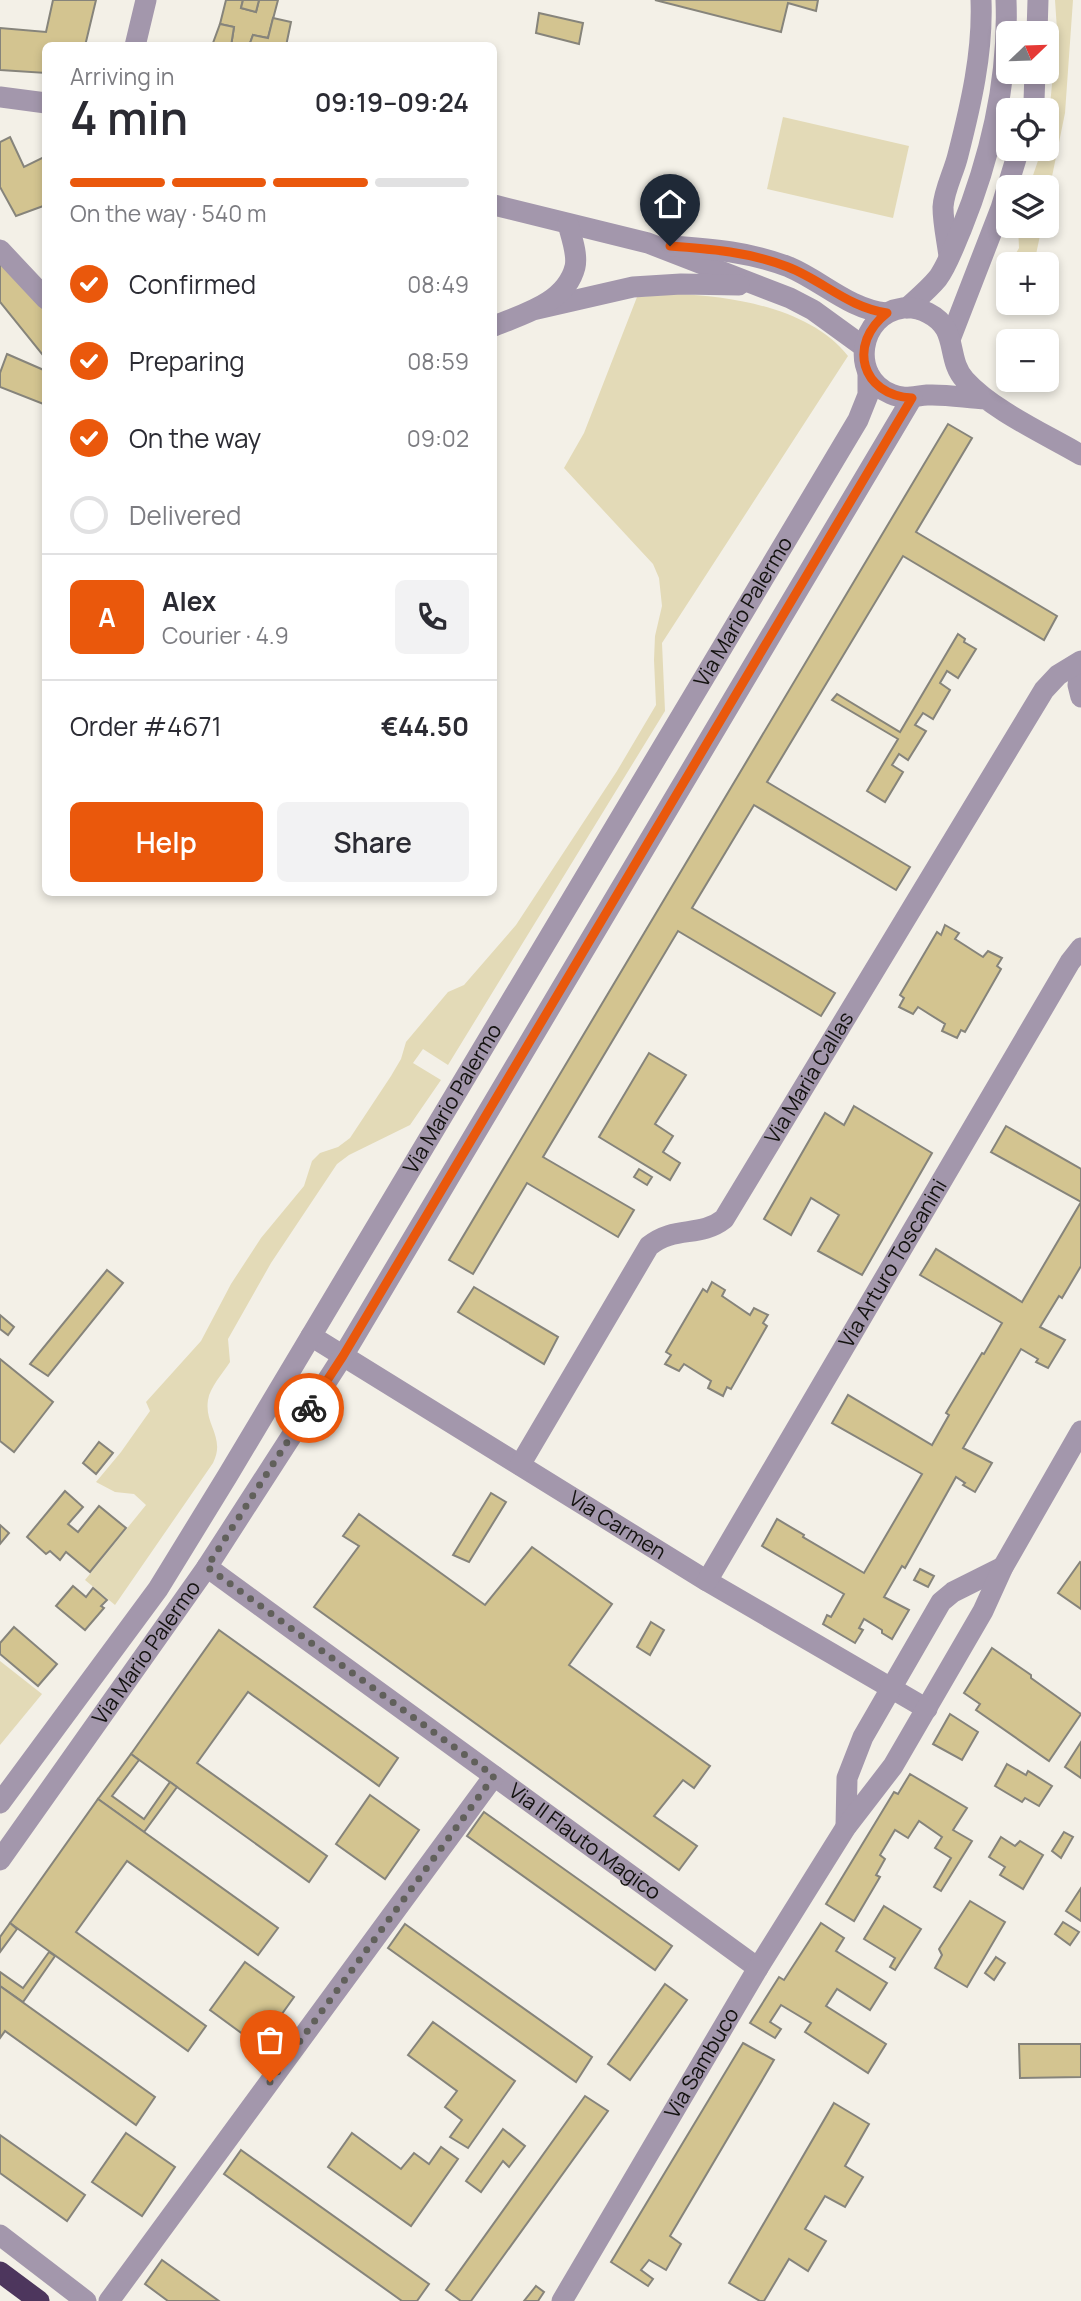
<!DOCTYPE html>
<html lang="en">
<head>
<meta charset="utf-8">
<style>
  :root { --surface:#fff; --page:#f2f2f3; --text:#2b2b33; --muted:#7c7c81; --line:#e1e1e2; --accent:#ea580c }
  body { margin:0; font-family:Manrope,sans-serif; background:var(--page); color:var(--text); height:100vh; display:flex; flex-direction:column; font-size:26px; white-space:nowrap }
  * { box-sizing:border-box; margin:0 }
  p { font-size:23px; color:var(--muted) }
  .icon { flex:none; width:38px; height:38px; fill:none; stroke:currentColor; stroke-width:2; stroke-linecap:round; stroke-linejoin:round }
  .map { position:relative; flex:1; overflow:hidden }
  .sheet { position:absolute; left:42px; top:42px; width:455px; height:854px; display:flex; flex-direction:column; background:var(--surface); border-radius:10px; box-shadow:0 4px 10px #0003 }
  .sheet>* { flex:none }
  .needle { width:46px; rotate:67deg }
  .tools { position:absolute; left:996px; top:21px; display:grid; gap:14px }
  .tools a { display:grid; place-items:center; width:63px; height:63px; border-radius:10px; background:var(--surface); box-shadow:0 4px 10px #0003; font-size:35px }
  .pin { position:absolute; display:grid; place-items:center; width:60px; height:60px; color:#fff; margin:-72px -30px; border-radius:50% 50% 50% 0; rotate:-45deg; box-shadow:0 0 7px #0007 }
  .pin .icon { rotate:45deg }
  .courier { position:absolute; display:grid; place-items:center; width:70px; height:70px; margin:-35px; border:5px solid #ea580c; border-radius:50%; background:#fff; color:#222; box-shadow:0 2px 9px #0007 }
  .overview em { font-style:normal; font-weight:600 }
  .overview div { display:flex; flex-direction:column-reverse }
  .overview { display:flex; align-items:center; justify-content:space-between; height:119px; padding:0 28px }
  h1 { font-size:46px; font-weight:600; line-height:52px }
  .bar { display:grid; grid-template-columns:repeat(4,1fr); gap:10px 7px; align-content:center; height:84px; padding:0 28px }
  .bar i { height:9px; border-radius:5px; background:var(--line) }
  .bar .selected { background:var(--accent) }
  .bar p { grid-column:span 4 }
  .line { display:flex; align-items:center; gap:18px; padding:0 28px; border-top:2px solid var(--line) }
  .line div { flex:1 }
  .round { display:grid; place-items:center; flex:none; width:74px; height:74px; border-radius:10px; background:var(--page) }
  ol { padding:0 28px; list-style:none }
  li { display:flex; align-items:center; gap:21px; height:77px }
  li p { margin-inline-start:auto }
  li .icon { padding:7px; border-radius:50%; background:var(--accent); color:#fff; stroke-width:4 }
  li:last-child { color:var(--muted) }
  li i { width:38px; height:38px; border:4px solid var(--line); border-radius:50% }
  .primary-button { display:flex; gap:14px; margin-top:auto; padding:14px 28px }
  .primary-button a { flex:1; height:80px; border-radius:10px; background:var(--accent); color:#fff; font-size:28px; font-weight:600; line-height:80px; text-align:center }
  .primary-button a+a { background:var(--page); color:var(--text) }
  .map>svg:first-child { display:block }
  .green { fill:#e3dab7 }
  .building { fill:#d3c490; stroke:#86847b; stroke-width:2 }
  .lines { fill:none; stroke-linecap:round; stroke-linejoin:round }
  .minor { stroke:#a397ac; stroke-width:21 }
  .highway { stroke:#4d365d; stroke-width:21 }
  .done { stroke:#61605b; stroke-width:7; stroke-dasharray:0 12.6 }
  .route { stroke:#ea580c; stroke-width:9 }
  .labels { text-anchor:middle; stroke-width:5; stroke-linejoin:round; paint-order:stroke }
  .street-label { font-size:21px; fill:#13120f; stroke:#fff }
</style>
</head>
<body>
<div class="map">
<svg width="1081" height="2301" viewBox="0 0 1081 2301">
  <rect width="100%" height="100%" fill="#f3f0e7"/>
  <g class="green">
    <path d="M1055 0H1073L1065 113 1047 201 1046 187H1029L1042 149H1046L1057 30Z"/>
    <path d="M783 117 909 146 893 218 767 189Z"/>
    <path d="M1018 226H1042L1034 264H1010L1019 248Z"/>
    <path d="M677 294C734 296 811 309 848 356L662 643 665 711 448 1065 423 1049 413 1063 441 1080 410 1125 349 1155 337 1164 271 1263 228 1339 230 1362C223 1373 210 1387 208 1400 204 1425 226 1437 213 1463L115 1605 85 1580 146 1505 134 1494 115 1492 96 1482 121 1452 150 1411 146 1402 201 1341 231 1284 261 1238 304 1186 312 1161 320 1153 338 1147 350 1138 391 1076 401 1059 406 1042 448 992 464 985 516 925 617 771 656 705 654 660 655 636 662 606 659 578 653 564 564 468 584 433 637 297Z"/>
    <path d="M0 1661 42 1694 0 1745Z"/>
  </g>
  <g class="building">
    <path d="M53 0H96L85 46H46V73L0 70V28L46 32Z"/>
    <path d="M226 0H243L241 8 256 12 259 0H278L268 38 253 35 249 46H231L234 27 220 24Z"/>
    <path d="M243 0H259L256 12 241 8Z"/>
    <path d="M655 0H818L816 11 788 3 781 32Z"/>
    <path d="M539 13 583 23 579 44 536 33Z"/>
    <path d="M273 18 291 22 286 46H249L253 35 268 38Z"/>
    <path d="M220 24 234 27 231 46 213 43Z"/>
    <path d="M10 137 24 167 46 156V205L16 216 0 187V142Z"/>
    <path d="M0 257 46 306V359L0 302Z"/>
    <path d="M7 354 46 371V405L0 387V373Z"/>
    <path d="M948 424 972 438 916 532 1057 616 1044 640 903 556 767 782 910 867 896 890 754 805 692 908 835 993 821 1016 678 931 543 1157 634 1210 618 1237 527 1183 473 1274 449 1260Z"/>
    <path d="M958 634 965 639 964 642 976 649 958 678 947 671 940 683 950 690 933 719 923 713 915 725 926 731 908 760 899 754 892 765 903 772 885 802 867 791 898 739 832 700 837 694 900 732Z"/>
    <path d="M945 925 959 933 955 939 983 957 988 951 1002 958 997 966 1001 969 965 1032 961 1030 957 1038 942 1031 945 1024 918 1007 913 1014 899 1007 904 998 900 995 937 932 941 935Z"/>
    <path d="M649 1053 686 1075 655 1124 673 1136 663 1152 680 1163 670 1180 599 1137Z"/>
    <path d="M854 1106 932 1153 862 1275 818 1251 839 1215 811 1198 791 1235 764 1219 825 1113 844 1125Z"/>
    <path d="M1006 1126 1081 1169V1266L1062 1298 1059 1296 1040 1327 1065 1340 1048 1368 1036 1362 1038 1359 1021 1349 963 1448 992 1463 975 1492 963 1485 965 1483 956 1477 905 1568 902 1566 884 1597 909 1610 892 1639 882 1633V1630L864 1619 859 1628 863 1630 855 1643 823 1624 827 1615 831 1617 844 1594 762 1546 777 1519 804 1535 803 1537 864 1573 922 1474 832 1423 848 1395 932 1445 949 1415 946 1413 982 1353 984 1354 1002 1323 920 1275 936 1249 1022 1302 1081 1202 991 1152Z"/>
    <path d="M639 1169 652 1177 647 1185 634 1177Z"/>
    <path d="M107 1270 123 1283 48 1376 30 1364Z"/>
    <path d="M712 1282 725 1290 722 1296 750 1315 754 1308 768 1315 763 1323 767 1326 731 1389 727 1387 723 1396 708 1388 711 1381 684 1364 679 1371 665 1364 671 1355 666 1352 703 1289 707 1292Z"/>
    <path d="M474 1287 558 1337 544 1364 458 1312Z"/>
    <path d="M0 1315 14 1327 8 1335 0 1329Z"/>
    <path d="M0 1359 53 1402 14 1452 0 1441Z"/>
    <path d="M99 1442 113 1453 96 1474 83 1463Z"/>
    <path d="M65 1491 83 1507 68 1524 78 1532 99 1506 126 1528 90 1572 66 1552 60 1560 50 1551 46 1554 27 1537Z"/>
    <path d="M491 1493 506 1502 469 1562 453 1555Z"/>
    <path d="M359 1514 485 1605 532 1547 612 1604 569 1665 710 1766 694 1788 683 1780 654 1816 697 1846 679 1870 314 1607 359 1546 343 1536Z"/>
    <path d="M0 1525 9 1533 0 1544Z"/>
    <path d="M1080 1562 1081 1563V1609L1058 1593Z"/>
    <path d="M920 1569 934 1576 928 1587 914 1580Z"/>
    <path d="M73 1586 86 1597 93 1588 107 1600 101 1606 104 1608 85 1630 56 1606Z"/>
    <path d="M651 1622 664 1630 650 1655 637 1647Z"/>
    <path d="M14 1627 57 1664 38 1686 0 1654V1643Z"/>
    <path d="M219 1630 398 1758 379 1786 248 1692 197 1763 327 1856 309 1882 131 1754Z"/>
    <path d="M992 1648 1031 1675V1678L1081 1714 1049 1761 976 1710 980 1704 964 1693Z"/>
    <path d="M950 1714 978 1732 962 1760 933 1744Z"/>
    <path d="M1081 1742V1778L1065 1767Z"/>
    <path d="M131 1754 139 1760 112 1796 144 1819 170 1782 177 1787 144 1832 98 1799Z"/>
    <path d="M1007 1764 1026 1775 1028 1771 1052 1786 1039 1806 1025 1798 1022 1802 995 1786Z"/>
    <path d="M910 1774 967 1808 953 1830 972 1841 941 1891 934 1887 951 1858 935 1848 942 1837 919 1821 908 1838 895 1830 880 1855 885 1859 876 1875 880 1877 854 1921 826 1904 894 1792 898 1794Z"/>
    <path d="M370 1795 419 1830 385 1879 336 1844Z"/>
    <path d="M98 1799 278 1928 258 1955 127 1861 76 1932 206 2026 188 2051 10 1923Z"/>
    <path d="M484 1812 672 1946 655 1970 467 1836Z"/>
    <path d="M1064 1832 1073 1837 1061 1858 1052 1851Z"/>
    <path d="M1001 1837 1015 1846 1020 1841 1043 1855 1023 1889 1000 1875 1005 1867 989 1857Z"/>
    <path d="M1081 1888V1921L1066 1911Z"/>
    <path d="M970 1901 1005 1922 967 1987 935 1968 942 1955 939 1949Z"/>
    <path d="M884 1906 921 1929 895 1970 890 1967 895 1958 864 1939Z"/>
    <path d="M1063 1922 1079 1932 1070 1945 1055 1934Z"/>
    <path d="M10 1923 17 1929 0 1952V1937Z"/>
    <path d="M821 1923 844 1938 836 1951 887 1983 870 2010 837 1989 826 2006 886 2044 868 2073 805 2032 811 2023 781 2005 770 2022 781 2029 775 2038 750 2023 779 1977 784 1980Z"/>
    <path d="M405 1924 592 2057 576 2082 388 1948Z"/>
    <path d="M49 1952 55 1956 23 2002 0 1986V1972L23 1988Z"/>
    <path d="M996 1957 1005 1963 994 1980 985 1973Z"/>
    <path d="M245 1962 294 1997 259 2046 210 2010Z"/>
    <path d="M665 1984 687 2000 630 2080 608 2064Z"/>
    <path d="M0 1986 155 2097 136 2125 5 2031 0 2038Z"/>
    <path d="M433 2022 515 2081 468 2148 450 2137 462 2120 445 2107 457 2091 408 2055Z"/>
    <path d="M743 2043 774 2060 670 2236 681 2244 666 2270 649 2260 641 2270 653 2279 648 2286 611 2262Z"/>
    <path d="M1019 2044H1081V2077L1020 2078Z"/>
    <path d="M585 2096 608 2111 471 2301H461L446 2290Z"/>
    <path d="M834 2103 869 2124 845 2166 863 2177 845 2207 825 2196 805 2229 826 2241 808 2271 789 2259 764 2301H760L729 2283Z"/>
    <path d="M503 2129 525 2146 509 2167 503 2161 481 2192 466 2181Z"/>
    <path d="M126 2133 175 2167 142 2216 92 2182Z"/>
    <path d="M352 2133 401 2169 414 2153 429 2164 441 2147 458 2159 411 2226 328 2167Z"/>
    <path d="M0 2135 85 2195 67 2221 0 2173Z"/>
    <path d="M241 2150 429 2284 417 2301H402L224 2174Z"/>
    <path d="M162 2260 219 2301H168L145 2284Z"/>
    <path d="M536 2286 544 2292 538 2301H524Z"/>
  </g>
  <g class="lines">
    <g class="minor">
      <path d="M1037 33 1038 0"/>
      <path d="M135 46 146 0"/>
      <path d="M0 97 46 103"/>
      <path d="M1031 110 1034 101 1035 72"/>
      <path d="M494 205 648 243 790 298 813 310 864 347"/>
      <path d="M672 246C712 249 751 252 789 267 822 281 849 309 886 313"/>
      <path d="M0 250 46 299"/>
      <path d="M949 256C947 240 943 223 943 207 944 190 954 172 958 155 971 104 983 53 981 0"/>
      <path d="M907 308C918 298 929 289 938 278 948 264 954 246 961 230 990 158 1009 78 1006 0"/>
      <path d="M537 309 633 287 681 284 739 285"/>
      <path d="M494 326C523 314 566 303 575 267 578 254 571 236 568 224"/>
      <path d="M951 337 1001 208 1019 149"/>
      <path d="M986 399C966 398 947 394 927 395 914 396 904 400 891 394 849 377 859 314 903 308 912 307 920 309 928 313 960 329 945 358 965 380 992 410 1045 434 1081 455"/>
      <path d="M1081 668 1078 685 1081 697"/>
      <path id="s1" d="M311 1336 707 1581 927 1709"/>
      <path id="s2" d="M520 1465 649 1246C675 1225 700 1238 724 1219L1044 690 1058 675 1081 661"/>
      <path id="s3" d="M207 1567 758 1968"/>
      <path id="s4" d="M707 1581 1070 962 1081 948"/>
      <path id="s5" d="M0 1803 158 1589 228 1475 858 420 868 395V373"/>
      <path d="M846 1827 847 1778 863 1737 941 1602 953 1592 1003 1567"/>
      <path id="s6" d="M0 1860 207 1567 343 1356 912 398"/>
      <path d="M0 2235 86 2301"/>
      <path d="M109 2301 494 1776"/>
      <path id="s7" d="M562 2301 758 1968 846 1827 893 1766 983 1611 1003 1567 1081 1431"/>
    </g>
    <path class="highway" d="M0 2272 39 2301"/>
  </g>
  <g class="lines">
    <path class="done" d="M270 2082 494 1776 207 1567 309 1408"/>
    <path class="route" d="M309 1408 343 1356 912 398C861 395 847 344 887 313 849 308 822 280 788 267 750 252 711 249 670 246"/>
  </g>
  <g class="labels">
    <g class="street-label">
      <text dy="7" stroke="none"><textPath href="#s5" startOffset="1405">Via Mario Palermo</textPath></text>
      <text dy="7" stroke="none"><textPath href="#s2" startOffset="500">Via Maria Callas</textPath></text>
      <text dy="7" stroke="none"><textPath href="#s5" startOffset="838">Via Mario Palermo</textPath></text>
      <text dy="7" stroke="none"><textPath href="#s4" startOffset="368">Via Arturo Toscanini</textPath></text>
      <text dy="7" stroke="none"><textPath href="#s1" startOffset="360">Via Carmen</textPath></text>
      <text dy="7" stroke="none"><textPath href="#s6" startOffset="254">Via Mario Palermo</textPath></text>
      <text dy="7" stroke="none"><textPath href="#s3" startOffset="467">Via Il Flauto Magico</textPath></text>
      <text dy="7" stroke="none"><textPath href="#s7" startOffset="276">Via Sambuco</textPath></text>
    </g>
  </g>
</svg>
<div class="tools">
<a><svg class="needle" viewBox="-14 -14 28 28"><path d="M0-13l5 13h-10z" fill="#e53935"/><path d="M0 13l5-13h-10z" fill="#7c7c81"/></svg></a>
<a><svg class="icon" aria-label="locate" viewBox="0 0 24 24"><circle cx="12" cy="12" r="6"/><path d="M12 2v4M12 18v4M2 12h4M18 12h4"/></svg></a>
<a><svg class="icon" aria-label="layers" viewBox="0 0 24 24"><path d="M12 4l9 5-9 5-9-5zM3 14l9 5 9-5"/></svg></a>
<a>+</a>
<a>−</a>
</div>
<div class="pin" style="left:270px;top:2082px;background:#ea580c"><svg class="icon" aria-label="bag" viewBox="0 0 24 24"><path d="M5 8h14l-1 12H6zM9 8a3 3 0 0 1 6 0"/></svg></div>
<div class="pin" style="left:670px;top:246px;background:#1f2937"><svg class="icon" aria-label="home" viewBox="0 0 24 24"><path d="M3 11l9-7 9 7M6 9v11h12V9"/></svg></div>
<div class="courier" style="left:309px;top:1408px"><svg class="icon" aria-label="bike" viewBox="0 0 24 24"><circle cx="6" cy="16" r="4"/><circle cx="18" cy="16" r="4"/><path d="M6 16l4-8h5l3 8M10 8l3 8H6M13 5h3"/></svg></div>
<section class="sheet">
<div class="overview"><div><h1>4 min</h1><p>Arriving in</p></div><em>09:19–09:24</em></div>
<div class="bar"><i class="selected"></i><i class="selected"></i><i class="selected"></i><i></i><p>On the way · 540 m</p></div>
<ol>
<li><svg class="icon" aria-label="check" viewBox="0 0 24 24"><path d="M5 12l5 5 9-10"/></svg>Confirmed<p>08:49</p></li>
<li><svg class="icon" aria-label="check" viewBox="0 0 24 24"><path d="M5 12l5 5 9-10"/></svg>Preparing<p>08:59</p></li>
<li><svg class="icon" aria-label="check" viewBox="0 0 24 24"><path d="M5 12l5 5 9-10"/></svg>On the way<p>09:02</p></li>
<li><i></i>Delivered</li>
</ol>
<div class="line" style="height:126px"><b class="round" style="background:var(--accent);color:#fff">A</b><div><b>Alex</b><p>Courier · 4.9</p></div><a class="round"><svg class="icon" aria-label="phone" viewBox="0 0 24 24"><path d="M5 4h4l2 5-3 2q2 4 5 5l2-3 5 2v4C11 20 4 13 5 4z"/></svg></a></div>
<div class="line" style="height:91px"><div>Order #4671</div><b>€44.50</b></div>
<div class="primary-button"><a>Help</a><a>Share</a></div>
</section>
</div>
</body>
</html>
